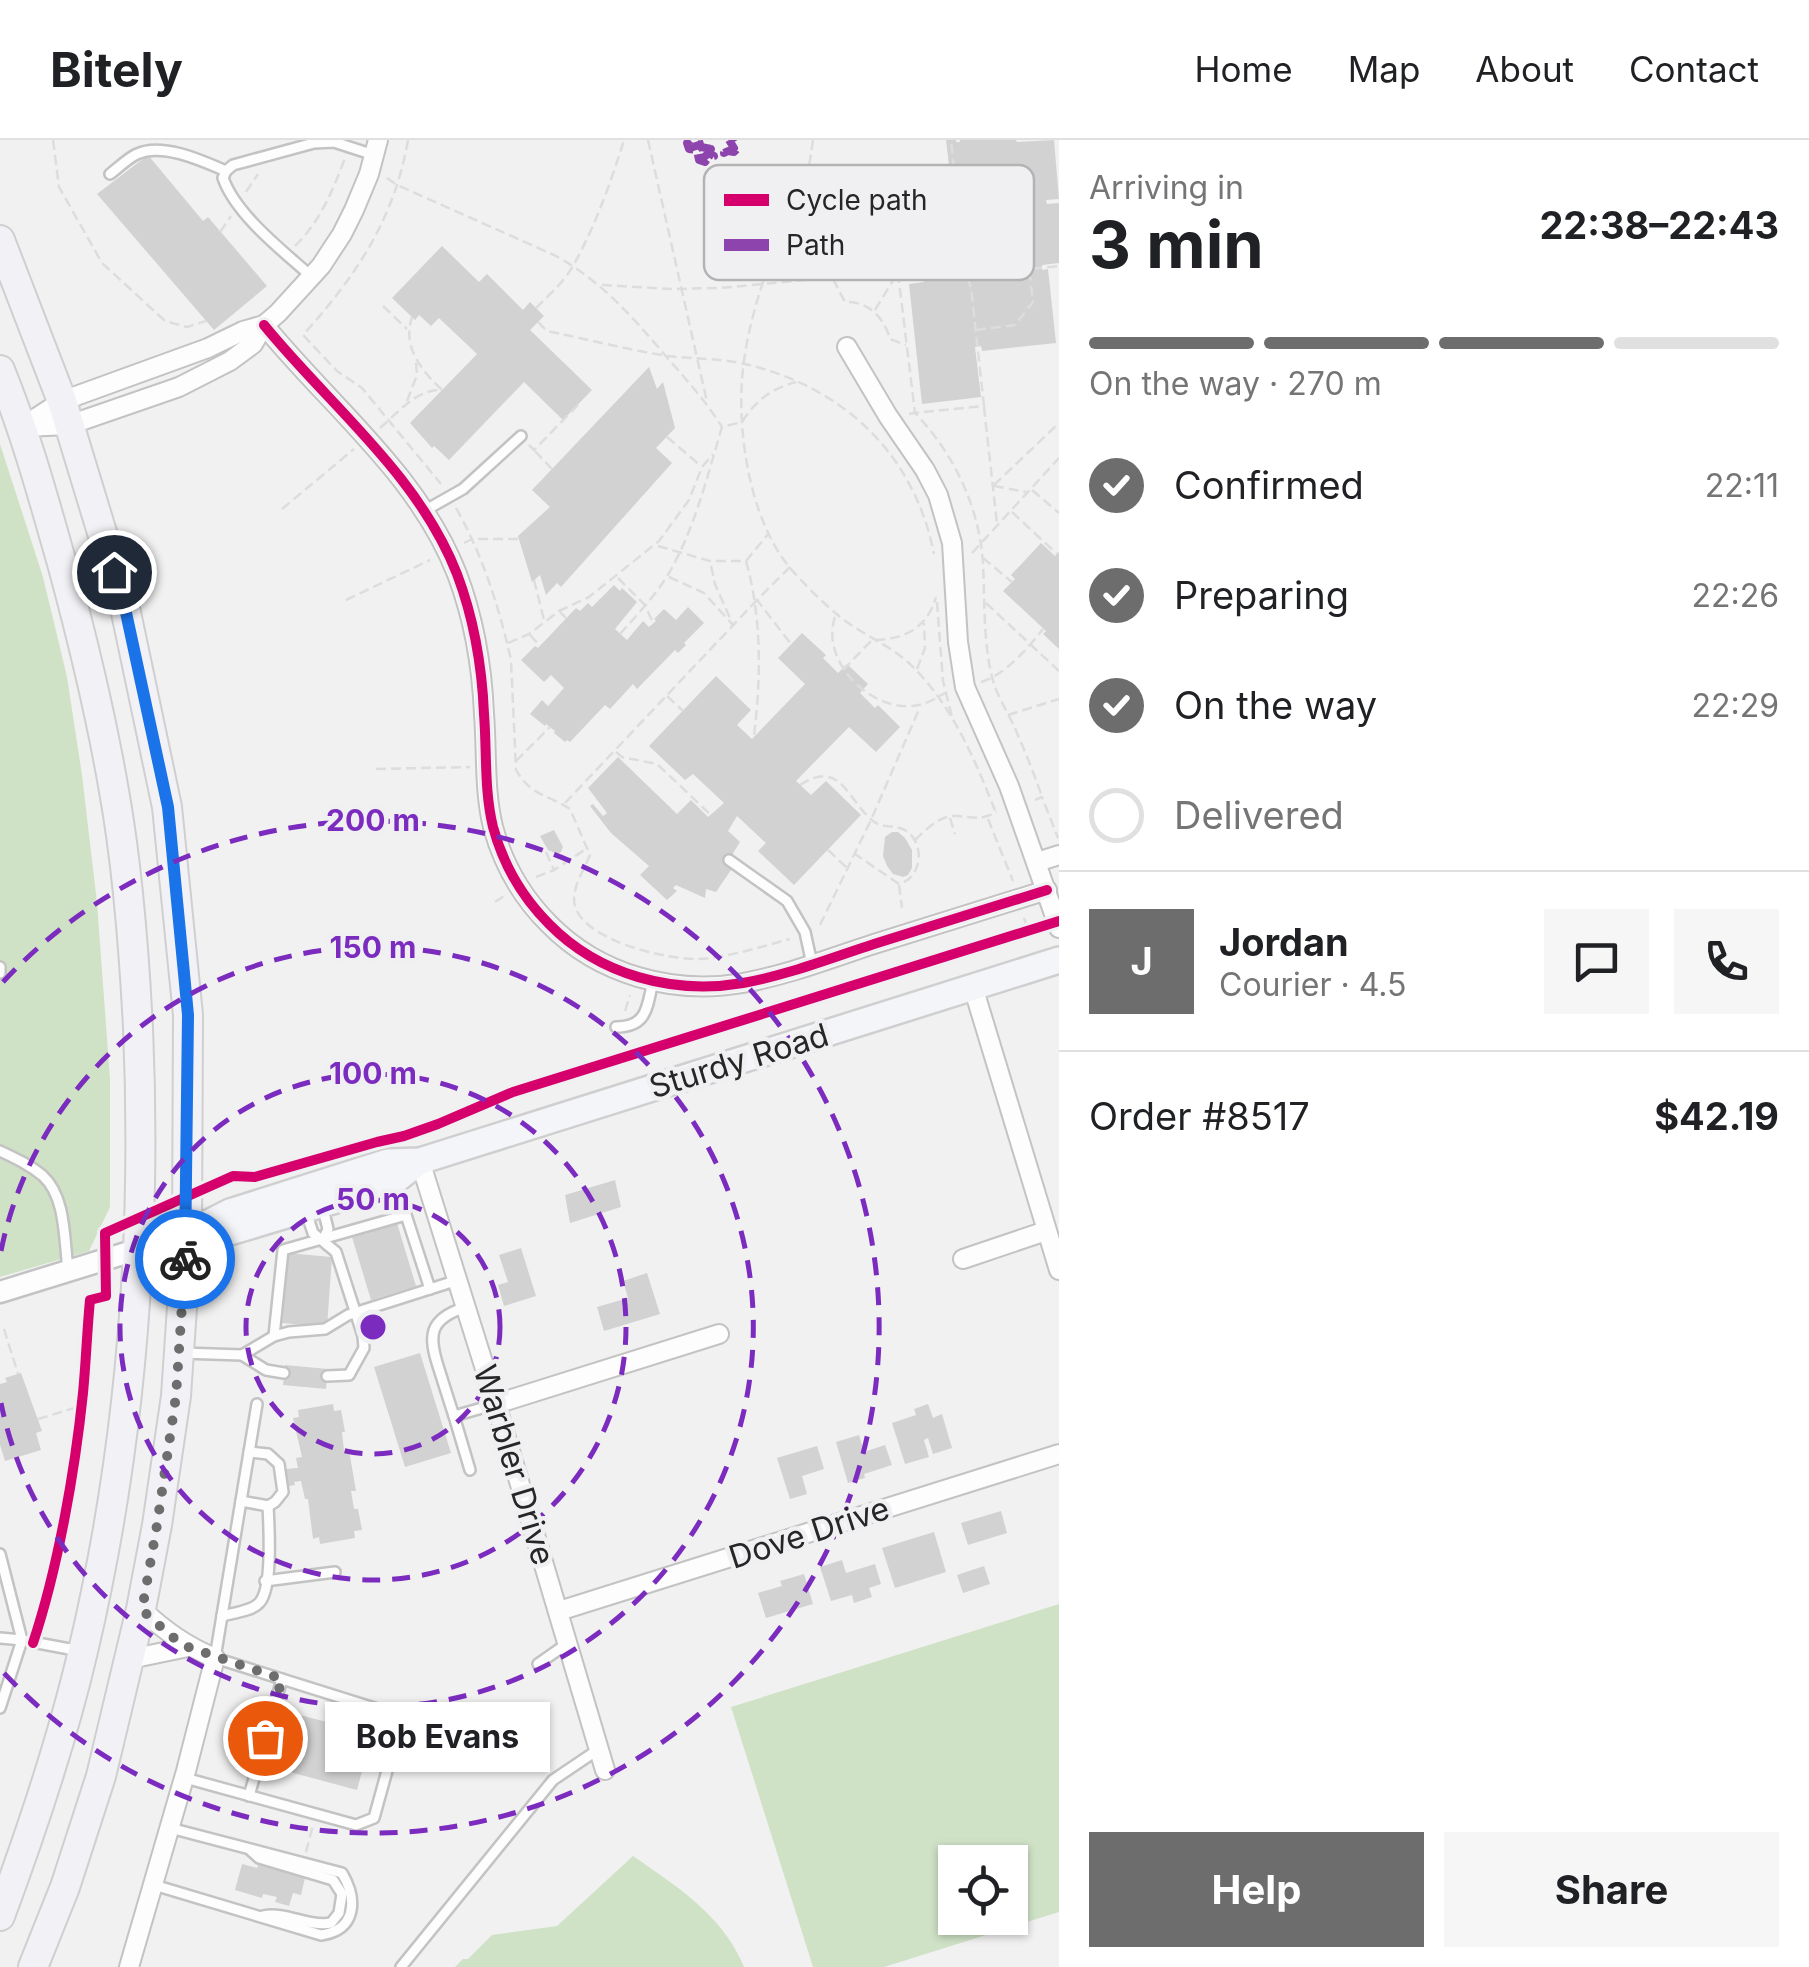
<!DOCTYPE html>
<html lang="en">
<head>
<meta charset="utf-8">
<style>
  :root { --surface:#fff; --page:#f6f6f6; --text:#202124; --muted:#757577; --line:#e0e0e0; --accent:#6d6d6e }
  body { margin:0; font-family:Inter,sans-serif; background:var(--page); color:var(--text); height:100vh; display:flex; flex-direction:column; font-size:38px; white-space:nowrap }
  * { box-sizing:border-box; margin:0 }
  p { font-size:32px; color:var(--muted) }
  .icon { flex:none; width:55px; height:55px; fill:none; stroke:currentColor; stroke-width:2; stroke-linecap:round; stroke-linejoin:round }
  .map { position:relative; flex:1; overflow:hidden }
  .panel { display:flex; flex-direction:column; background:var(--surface); width:750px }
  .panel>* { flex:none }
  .fabs { position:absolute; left:938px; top:1705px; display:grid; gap:20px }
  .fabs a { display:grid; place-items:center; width:90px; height:90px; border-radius:0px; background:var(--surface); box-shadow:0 2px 8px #0004; font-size:50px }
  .pin { position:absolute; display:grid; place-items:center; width:85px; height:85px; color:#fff; margin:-42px; border:5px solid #fff; border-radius:50%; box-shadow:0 2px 10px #0007 }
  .courier { position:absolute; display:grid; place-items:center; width:100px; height:100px; margin:-50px; border:8px solid #1a73e8; border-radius:50%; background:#fff; color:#222; box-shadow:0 2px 12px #0007 }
  .bubble { position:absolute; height:70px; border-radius:0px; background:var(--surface); box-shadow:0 2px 8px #0004; font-size:32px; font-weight:700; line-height:70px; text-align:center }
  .summary em { font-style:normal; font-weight:700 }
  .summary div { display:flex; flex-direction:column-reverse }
  .summary { display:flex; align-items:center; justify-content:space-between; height:170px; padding:0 30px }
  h1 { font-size:65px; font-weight:700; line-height:75px }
  .bar { display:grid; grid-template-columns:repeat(4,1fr); gap:15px 10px; align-content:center; height:120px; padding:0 30px }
  .bar i { height:12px; border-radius:8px; background:var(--line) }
  .bar .active { background:var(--accent) }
  .bar p { grid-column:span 4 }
  .line { display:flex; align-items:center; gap:25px; padding:0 30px; border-top:2px solid var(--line) }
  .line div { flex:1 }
  .round { display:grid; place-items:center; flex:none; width:105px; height:105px; border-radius:0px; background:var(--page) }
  ol { padding:0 30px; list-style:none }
  li { display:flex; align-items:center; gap:30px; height:110px }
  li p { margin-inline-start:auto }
  li .icon { padding:10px; border-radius:50%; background:var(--accent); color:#fff; stroke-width:4 }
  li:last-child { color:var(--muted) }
  li i { width:55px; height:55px; border:5px solid var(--line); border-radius:50% }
  .primary-button { display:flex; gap:20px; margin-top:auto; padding:20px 30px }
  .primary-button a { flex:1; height:115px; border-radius:0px; background:var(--accent); color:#fff; font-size:40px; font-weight:700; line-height:115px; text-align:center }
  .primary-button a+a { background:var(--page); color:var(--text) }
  header { display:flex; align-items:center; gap:60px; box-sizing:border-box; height:140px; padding:0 50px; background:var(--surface); border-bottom:2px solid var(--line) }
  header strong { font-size:48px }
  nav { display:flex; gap:55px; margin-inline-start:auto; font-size:35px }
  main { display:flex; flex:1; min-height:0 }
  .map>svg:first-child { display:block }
  .green { fill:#cfe2c6; fill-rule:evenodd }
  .building { fill:#d2d2d3 }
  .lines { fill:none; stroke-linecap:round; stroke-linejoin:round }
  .service-casing { stroke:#c3c3c3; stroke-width:14 }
  .minor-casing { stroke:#c3c3c3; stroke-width:22 }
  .tertiary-casing { stroke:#c3c3c3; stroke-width:25 }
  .primary-casing { stroke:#cfcfcf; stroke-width:30 }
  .trunk-casing { stroke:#cfcfcf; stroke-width:32 }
  .path { stroke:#ddd; stroke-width:2.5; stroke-dasharray:10 5; stroke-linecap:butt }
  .service { stroke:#fdfdfd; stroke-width:9 }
  .minor { stroke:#fdfdfd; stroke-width:18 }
  .tertiary { stroke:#fdfdfd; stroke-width:20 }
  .primary { stroke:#f4f5f8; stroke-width:25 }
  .trunk { stroke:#f2f2f6; stroke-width:28 }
  .quiet { stroke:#8e44ad; stroke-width:8; stroke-dasharray:15 8; stroke-linecap:butt }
  .cycleway-casing { stroke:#f0f0f2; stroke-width:16 }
  .cycleway { stroke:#d6006c; stroke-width:10 }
  .done { stroke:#6d6d6e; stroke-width:10; stroke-dasharray:0 18 }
  .route { stroke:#1a73e8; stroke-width:12 }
  .ring { fill:none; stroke:#7b2cbf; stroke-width:5; stroke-dasharray:18 12 }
  .labels { text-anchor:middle; stroke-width:9; stroke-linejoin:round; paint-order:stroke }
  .street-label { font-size:32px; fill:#262627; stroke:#f0f0f2 }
  .key { fill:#f0f0f2; stroke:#b3b3b5; stroke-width:2.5 }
  .key-label { font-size:28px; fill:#262627 }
  .centre { fill:#7b2cbf; stroke:#f0f0f2; stroke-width:5 }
  .ring-label { font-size:30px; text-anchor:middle; font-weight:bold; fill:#7b2cbf; stroke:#f0f0f2; stroke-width:9; stroke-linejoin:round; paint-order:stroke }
</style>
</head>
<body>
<header>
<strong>Bitely</strong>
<nav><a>Home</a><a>Map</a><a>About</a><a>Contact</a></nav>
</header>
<main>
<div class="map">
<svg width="1059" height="1827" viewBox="0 0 1059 1827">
  <rect width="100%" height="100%" fill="#f1f1f1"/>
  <g class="green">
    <path d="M0 304 43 437 67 537 82 635 97 763 110 939V1067L89 1111 0 1137Z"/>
    <path d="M1059 1464V1772L884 1827H813L731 1567ZM955 1722H1010V1778H955Z"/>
    <path d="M633 1716C676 1746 723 1775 744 1827H455L463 1819H468L492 1795 557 1786Z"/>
  </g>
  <g class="building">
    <path d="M946 0H956V2H960V0H1016L1017 2 1054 0 1059 59 1046 60 1047 64 1059 63V123L1042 125V130L1048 129 1056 203 982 211 981 206 975 207 981 257 922 264 909 144 924 142V138L909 140 907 122 924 120V122H927L934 113 930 100 938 90 934 79 942 69 940 58 938 56 945 47 942 34 949 26Z"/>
    <path d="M148 15 203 81 208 77 267 146 214 190 97 54Z"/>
    <path d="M442 106 479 142 487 134 523 170 530 162 544 176 530 190 592 250 563 280 524 242 449 320 434 306 432 308 410 283 477 214 439 178 431 186 419 175 415 180 392 158Z"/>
    <path d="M649 227 657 249 663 242 675 288 656 308 672 323 561 447 557 443 546 455 540 435 532 442 518 396 550 367 532 350Z"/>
    <path d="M1041 403 1055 416 1059 412V509L1043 494 1046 491 1003 451 1015 439 1011 435Z"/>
    <path d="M614 445 620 451 622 448 637 462 615 489 627 500 643 481 649 487 656 481 654 479 664 469 676 480 688 467 704 483 684 503 686 505 678 513 675 510 637 549 633 544 610 569 605 565 570 602 567 600 565 602 554 593 555 591 546 584 545 586 530 574 542 560 548 566 564 548 551 535 544 542 521 520 535 506 538 508 576 468 580 471 588 463 592 467Z"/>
    <path d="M802 493 826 515 823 518 838 533 847 524 868 544 860 553 875 568 878 565 900 587 876 612 849 587 796 641 811 655 826 641 861 675 794 745 758 711 766 703 737 676 728 691 740 702 727 723 733 727 716 752 706 749 705 758 676 745 673 748 677 751 667 760 640 735 649 726 611 693 590 666 593 664 603 676 607 673 588 648 618 617 677 674 691 660 708 677 724 663 693 634 685 640 649 606 716 536 751 570 737 585 752 599 805 544 778 518Z"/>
    <path d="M554 690 563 707 561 712 557 714 548 710 540 696Z"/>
    <path d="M892 692H898L905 698 912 710V728L908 735 903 737 893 734 887 726 883 716 885 697Z"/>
    <path d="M615 1040 621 1067 570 1083 565 1055Z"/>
    <path d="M397 1083 416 1146 371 1160 352 1097Z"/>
    <path d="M521 1108 536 1156 504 1166 498 1145 508 1142 499 1115Z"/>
    <path d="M287 1113 332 1117 327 1187 282 1183Z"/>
    <path d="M647 1133 660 1174 604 1191 597 1167 628 1158 623 1141Z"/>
    <path d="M420 1213 451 1313 405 1327 374 1227Z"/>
    <path d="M285 1225 328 1229 326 1249 283 1245Z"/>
    <path d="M21 1233 42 1291 36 1293 41 1310 5 1321 0 1305V1244L7 1242 5 1238Z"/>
    <path d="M333 1264 334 1271 341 1270 345 1292H342L344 1311 349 1310 356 1351H351L354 1369H358L362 1390 354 1391 355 1398 320 1404 319 1397 313 1399 308 1359H305L301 1341 294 1342 295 1345 276 1348 274 1330 298 1328 296 1318 302 1317 293 1278 299 1277 298 1270Z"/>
    <path d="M928 1264 933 1278 942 1274 952 1308 933 1314 928 1298 924 1300 929 1317 905 1324 892 1283 916 1275 914 1269Z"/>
    <path d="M859 1295 864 1312 885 1305 892 1325 864 1334 865 1338 848 1343 836 1302Z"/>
    <path d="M817 1306 824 1329 802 1336 807 1354 790 1359 777 1318Z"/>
    <path d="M1001 1371 1007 1393 968 1405 961 1383Z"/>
    <path d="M934 1392 946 1432 895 1448 882 1408Z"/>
    <path d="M842 1420 846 1433 875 1424 881 1444 869 1448 872 1457 854 1463 852 1455 831 1461 820 1427Z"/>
    <path d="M984 1426 990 1444 963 1453 957 1435Z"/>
    <path d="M804 1434 813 1464 766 1478 758 1453 782 1446 780 1441Z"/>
    <path d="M300 1575 372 1594 357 1650 286 1631Z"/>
    <path d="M242 1724 257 1728 258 1725 305 1738 301 1755 293 1753 289 1766 275 1762 277 1757 263 1754 262 1758 235 1750Z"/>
  </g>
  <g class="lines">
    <defs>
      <g id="service">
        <path d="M110 34C118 28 128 18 137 14 162 2 203 21 226 31"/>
        <path d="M312 137C283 111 236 75 223 38L226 31 233 25 314 3 334 2 374 15"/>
        <path d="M424 371 463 349 521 296"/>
        <path d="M729 720 787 761 805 792 812 824"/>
        <path d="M0 827V833"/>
        <path d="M616 887C648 887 647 866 653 841"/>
        <path d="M0 1011C15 1018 30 1025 43 1036 66 1057 64 1099 68 1129"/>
        <path d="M323 1069 328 1089 323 1100"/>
        <path d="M306 1072 313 1093 336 1112 363 1196 364 1208 349 1235 327 1236"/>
        <path d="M274 1196 283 1110 406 1075 430 1149"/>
        <path d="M182 1213 242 1215 274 1196 289 1192 325 1189 348 1175 458 1140"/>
        <path d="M242 1215 266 1230 284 1233"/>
        <path d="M454 1276C449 1261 444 1245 439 1229 428 1196 428 1179 466 1167"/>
        <path d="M249 1312 268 1314 279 1324 283 1352 275 1362 268 1366"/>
        <path d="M470 1330 454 1276 496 1264"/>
        <path d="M0 1414 22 1500 80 1511"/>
        <path d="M265 1441 335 1432"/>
        <path d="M222 1476C233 1473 253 1471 260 1462 273 1446 269 1387 268 1366L241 1361"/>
        <path d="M0 1498 22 1500 0 1568"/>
        <path d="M538 1524 568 1503"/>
        <path d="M185 1638 356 1685 374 1678 398 1591 387 1572 215 1518 257 1264"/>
        <path d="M249 1656 282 1539"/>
        <path d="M250 1710 259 1718 333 1740 342 1754 339 1773 331 1783C307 1787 286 1771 263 1776"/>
        <path d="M154 1745 321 1795C356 1790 358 1760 342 1733L170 1688"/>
        <path d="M401 1827 553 1640 599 1609"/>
      </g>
      <g id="minor">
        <path d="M264 185C330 266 418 334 457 434 474 479 482 526 484 574 487 612 484 650 493 687 503 724 522 757 549 784 599 835 673 855 743 843 788 835 831 818 874 804 931 786 989 768 1047 750"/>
        <path d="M847 207 888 276 925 330 938 355 952 403 958 502 965 547 1009 646 1059 788"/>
        <path d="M22 287 62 261 208 208 243 191 264 185 278 173 321 126 342 94 354 70 369 34 378 0"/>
        <path d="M24 287 69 285 179 247 230 221 253 204 264 185"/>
        <path d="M1037 722 1059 715"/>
        <path d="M973 847 1059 1130"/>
        <path d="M420 1021 496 1264 605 1630"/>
        <path d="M963 1119 1046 1091"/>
        <path d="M496 1264 719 1194"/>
        <path d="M559 1471 1059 1314"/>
        <path d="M130 1519 188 1507"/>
        <path d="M129 1827 186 1631 215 1518C186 1506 165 1491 141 1469"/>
      </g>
      <path id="tertiary" d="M0 1152 139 1109"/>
      <g id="primary">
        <path d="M194 1094 230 1092 392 1043 420 1021"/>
        <path d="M139 1109 187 1094 230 1072 388 1022 420 1021 1059 820"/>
      </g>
      <g id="trunk">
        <path d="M0 100 62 261 125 468 167 667 188 875 187 1094 176 1256 157 1385 141 1469 101 1636 65 1747 33 1827"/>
        <path d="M0 230C26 294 44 360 63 427 83 501 101 575 114 651 128 729 134 809 138 888 147 1096 131 1308 83 1511 62 1601 32 1690 0 1776"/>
      </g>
    </defs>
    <use href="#service" class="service-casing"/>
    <use href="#minor" class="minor-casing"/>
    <use href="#tertiary" class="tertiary-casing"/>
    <use href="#primary" class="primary-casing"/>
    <use href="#trunk" class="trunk-casing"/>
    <g class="path">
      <path d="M53 0 59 47 102 123 165 181 187 187 206 181"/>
      <path d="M408 0C394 80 356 136 303 195L337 231 362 248 441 344"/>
      <path d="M648 0 707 262"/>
      <path d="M813 0C811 12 810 25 806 37 798 64 783 88 773 114 758 154 745 197 742 240 738 299 751 381 790 428 804 444 822 462 839 476 862 495 893 506 914 528 953 567 976 622 996 673"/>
      <path d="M387 38 397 45 554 115C599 139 631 175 664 214 685 238 705 260 722 287"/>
      <path d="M246 52 258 34"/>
      <path d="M220 92 231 76"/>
      <path d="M295 106C320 82 333 50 345 18"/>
      <path d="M898 133 915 273 984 266 971 148 964 125 951 0"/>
      <path d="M967 136 1027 129"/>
      <path d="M833 139 845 162C868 161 884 177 890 199L906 205"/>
      <path d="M602 145 671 149 720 148 963 125"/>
      <path d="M383 166 407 189"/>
      <path d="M536 168C549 155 564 142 573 126 595 87 611 42 624 0"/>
      <path d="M875 170 897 134"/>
      <path d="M538 182 547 191C587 199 628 210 668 216 693 219 720 218 745 224 843 247 914 313 934 414"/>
      <path d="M976 190 1015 185 1033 162 1029 129 1059 126"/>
      <path d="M407 261 417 235 416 222"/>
      <path d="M984 267 997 384"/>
      <path d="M909 274 915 273C954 314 979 366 983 423 985 461 983 500 992 537 996 554 1007 571 1014 586 1024 609 1034 633 1042 657"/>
      <path d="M380 288C398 273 416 249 442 250 421 230 402 207 412 177"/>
      <path d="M667 297 701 326"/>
      <path d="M529 305 534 310 578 265"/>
      <path d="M535 311 552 329"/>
      <path d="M994 345 1059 283"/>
      <path d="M994 346 1026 352"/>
      <path d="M1032 350 1059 373"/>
      <path d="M456 368C483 416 499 467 511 520L516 630C531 656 547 654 570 669L590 715C585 728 574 744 574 759 574 799 667 820 699 819 730 817 760 807 790 799"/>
      <path d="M282 369 354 309"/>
      <path d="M1012 372 1057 414"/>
      <path d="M464 403 472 399H519"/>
      <path d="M658 406 710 421H746L769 393"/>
      <path d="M972 413 1059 318"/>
      <path d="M983 418 1012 442"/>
      <path d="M746 421C762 478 761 538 754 596"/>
      <path d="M790 427 757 460 791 504"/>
      <path d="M669 437 704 453 733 485 715 444 710 421"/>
      <path d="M618 438 645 465 653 483"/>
      <path d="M534 440 544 480"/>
      <path d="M346 460 430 420"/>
      <path d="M937 462 943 541 952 577"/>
      <path d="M986 463 1059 531"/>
      <path d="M560 472 566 478"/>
      <path d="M835 477C819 523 876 578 923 564 930 562 938 557 945 553"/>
      <path d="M620 494C637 475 656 455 669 433 695 388 707 337 722 287L742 282C756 260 771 249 796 242"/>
      <path d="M530 495 540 506"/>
      <path d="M508 503 529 494 559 471 589 457 659 401 689 360 702 327 713 314"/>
      <path d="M917 529 925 508 924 483"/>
      <path d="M843 530 872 500C903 500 927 489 936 457"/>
      <path d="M981 542C1005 535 1028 508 1043 489"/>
      <path d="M667 556 683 571"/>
      <path d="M1008 575 1059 559"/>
      <path d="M616 612 622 617 657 624 711 675"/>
      <path d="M516 621 550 587"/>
      <path d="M376 629 470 627"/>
      <path d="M800 645C841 618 847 660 873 681 884 690 898 683 909 693 925 707 921 738 899 744L855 714"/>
      <path d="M1035 660 1042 657 1058 698"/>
      <path d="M565 663 757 460"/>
      <path d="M950 678 955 694"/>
      <path d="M988 679 1013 741"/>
      <path d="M915 700C927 689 939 675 957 676 975 677 979 681 997 672"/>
      <path d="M828 710 847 728"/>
      <path d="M546 712 554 730 586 709"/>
      <path d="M536 737 554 730"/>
      <path d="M899 745 902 768"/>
      <path d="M495 762 504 756"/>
      <path d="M1024 778 1028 790"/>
      <path d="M820 785 871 680 920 567"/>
      <path d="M625 871 630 855"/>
      <path d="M4 1189 18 1234"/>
      <path d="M38 1279 81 1266"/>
      <path d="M306 1712 313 1685"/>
    </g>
    <use href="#service" class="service"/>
    <use href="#minor" class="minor"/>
    <use href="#tertiary" class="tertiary"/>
    <use href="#primary" class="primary"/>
    <use href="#trunk" class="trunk"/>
    <g class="quiet">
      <path d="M690 0 687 3 689 9 697 10 699 20 705 22 708 18 714 16 709 13 703 18 704 11 701 7 711 9 705 3 693 7 691 5 699 0"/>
      <path d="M729 0 734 8 726 7 724 13 728 11 734 12 737 9 732 0"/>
    </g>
    <defs>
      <g id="cycleway">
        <path d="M264 185C330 266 418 334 457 434 474 479 482 526 484 574 487 612 484 650 493 687 503 724 522 757 549 784 599 835 673 855 743 843 788 835 831 818 874 804 931 786 989 768 1047 750"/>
        <path d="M33 1503C58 1428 75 1331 83 1253 86 1222 87 1191 90 1160L106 1156 105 1093 233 1036 255 1037 377 1002 404 996 438 984 513 952 1059 781"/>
      </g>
    </defs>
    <use href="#cycleway" class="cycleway-casing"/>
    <use href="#cycleway" class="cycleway"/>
  </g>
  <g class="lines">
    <path class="done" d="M185 1119 176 1256 157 1385 142 1470 171 1496 188 1507 282 1539 265 1598"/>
    <path class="route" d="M114 432 125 468 168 667 188 875 185 1119"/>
  </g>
  <g class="ring">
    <circle cx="373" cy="1187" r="127"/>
    <circle cx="373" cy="1187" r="253"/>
    <path d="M1 1111A380 380 0 1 1 1 1263"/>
    <path d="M3 842A506 506 0 1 1 3 1532"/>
  </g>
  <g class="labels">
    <g class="street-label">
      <text transform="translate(739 921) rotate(-17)" y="11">Sturdy Road</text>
      <text transform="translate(514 1325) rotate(73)" y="11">Warbler Drive</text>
      <text transform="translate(809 1393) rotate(-18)" y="11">Dove Drive</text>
    </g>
  </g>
  <rect x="704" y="25" width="330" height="115" rx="15" class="key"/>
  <rect x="724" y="54" width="45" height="12" fill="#d6006c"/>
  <rect x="724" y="99" width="45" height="12" fill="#8e44ad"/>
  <g class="key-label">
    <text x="786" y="70">Cycle path</text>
    <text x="786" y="115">Path</text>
  </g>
  <circle cx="373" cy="1187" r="15" class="centre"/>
  <g class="ring-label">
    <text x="373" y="691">200 m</text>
    <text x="373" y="818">150 m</text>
    <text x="373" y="944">100 m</text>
    <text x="373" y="1070">50 m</text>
  </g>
</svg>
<div class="fabs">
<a><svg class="icon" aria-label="locate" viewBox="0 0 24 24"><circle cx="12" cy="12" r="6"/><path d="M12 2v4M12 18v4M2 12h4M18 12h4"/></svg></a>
</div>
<div class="pin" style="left:265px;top:1598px;background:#ea580c"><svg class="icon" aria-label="bag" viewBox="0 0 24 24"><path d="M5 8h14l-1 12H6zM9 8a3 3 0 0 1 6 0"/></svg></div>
<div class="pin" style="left:114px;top:432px;background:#1f2937"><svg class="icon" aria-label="home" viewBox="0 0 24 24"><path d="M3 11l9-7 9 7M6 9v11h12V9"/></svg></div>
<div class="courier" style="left:185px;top:1119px"><svg class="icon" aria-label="bike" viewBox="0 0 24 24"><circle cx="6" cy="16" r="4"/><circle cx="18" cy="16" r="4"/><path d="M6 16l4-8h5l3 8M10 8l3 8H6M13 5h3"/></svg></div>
<div class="bubble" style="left:325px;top:1562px;width:225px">Bob Evans</div>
</div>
<section class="panel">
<div class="summary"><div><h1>3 min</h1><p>Arriving in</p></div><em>22:38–22:43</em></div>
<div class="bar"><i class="active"></i><i class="active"></i><i class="active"></i><i></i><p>On the way · 270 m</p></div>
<ol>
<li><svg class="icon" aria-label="check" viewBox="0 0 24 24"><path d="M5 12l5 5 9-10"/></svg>Confirmed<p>22:11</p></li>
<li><svg class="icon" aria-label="check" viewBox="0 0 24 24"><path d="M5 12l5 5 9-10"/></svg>Preparing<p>22:26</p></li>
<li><svg class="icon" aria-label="check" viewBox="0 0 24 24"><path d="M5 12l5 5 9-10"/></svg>On the way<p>22:29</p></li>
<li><i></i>Delivered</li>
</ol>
<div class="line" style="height:180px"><b class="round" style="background:var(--accent);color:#fff">J</b><div><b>Jordan</b><p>Courier · 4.5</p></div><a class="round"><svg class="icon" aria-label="chat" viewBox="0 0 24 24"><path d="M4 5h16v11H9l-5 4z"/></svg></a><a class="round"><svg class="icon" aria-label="phone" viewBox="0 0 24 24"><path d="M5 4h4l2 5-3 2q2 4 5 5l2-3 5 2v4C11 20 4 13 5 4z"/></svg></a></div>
<div class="line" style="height:130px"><div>Order #8517</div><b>$42.19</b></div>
<div class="primary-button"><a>Help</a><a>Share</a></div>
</section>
</main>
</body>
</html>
